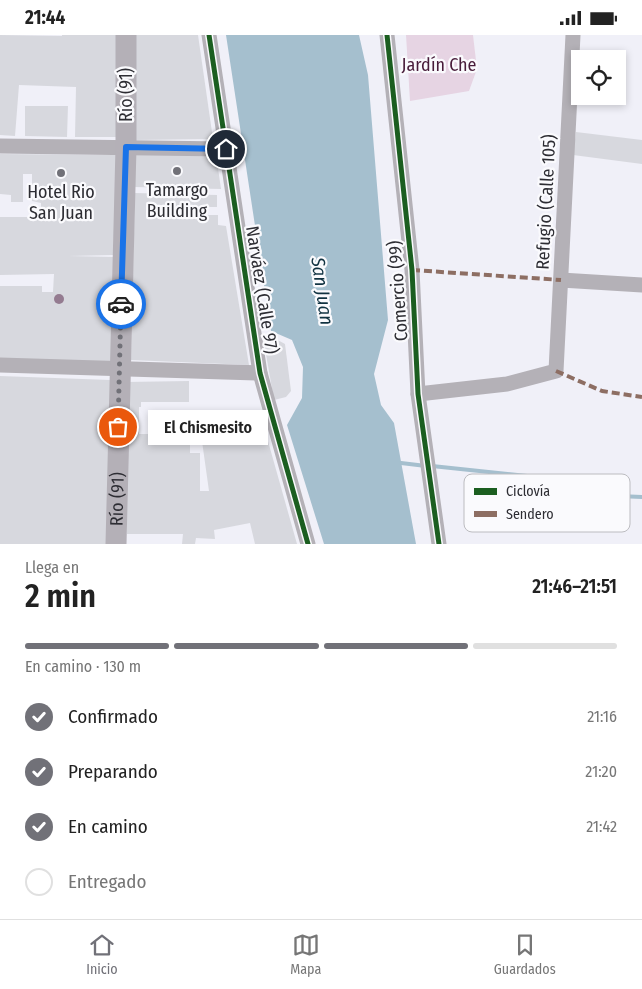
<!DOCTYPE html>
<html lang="es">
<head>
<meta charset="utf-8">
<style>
  :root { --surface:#fff; --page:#f6f6f6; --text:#222; --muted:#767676; --line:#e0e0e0; --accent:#717178 }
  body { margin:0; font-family:"Fira Sans Condensed",sans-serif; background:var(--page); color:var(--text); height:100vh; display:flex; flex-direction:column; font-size:19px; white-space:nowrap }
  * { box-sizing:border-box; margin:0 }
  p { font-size:16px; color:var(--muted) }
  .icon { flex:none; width:28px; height:28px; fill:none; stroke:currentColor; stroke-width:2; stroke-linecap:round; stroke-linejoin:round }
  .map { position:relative; height:509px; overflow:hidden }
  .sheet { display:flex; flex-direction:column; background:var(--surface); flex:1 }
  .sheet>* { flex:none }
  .fabs { position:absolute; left:571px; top:15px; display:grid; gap:10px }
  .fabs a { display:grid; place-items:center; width:55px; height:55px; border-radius:0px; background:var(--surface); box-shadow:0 2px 8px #0003; font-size:25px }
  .pin { position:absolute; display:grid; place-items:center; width:42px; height:42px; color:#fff; margin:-21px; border:2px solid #fff; border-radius:50%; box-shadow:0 1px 5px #0007 }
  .courier { position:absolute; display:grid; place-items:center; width:50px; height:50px; margin:-25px; border:4px solid #1a73e8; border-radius:50%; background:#fff; color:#222; box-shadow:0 1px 6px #0007 }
  .bubble { position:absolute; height:35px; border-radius:0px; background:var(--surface); box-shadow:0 2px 8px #0003; font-size:16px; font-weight:600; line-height:35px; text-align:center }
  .summary em { font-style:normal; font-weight:600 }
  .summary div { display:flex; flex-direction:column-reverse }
  .summary { display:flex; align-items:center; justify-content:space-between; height:85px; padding:0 25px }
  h1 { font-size:32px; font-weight:600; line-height:38px }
  .bar { display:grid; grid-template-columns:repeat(4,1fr); gap:8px 5px; align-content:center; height:60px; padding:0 25px }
  .bar i { height:6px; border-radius:4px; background:var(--line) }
  .bar .selected { background:var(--accent) }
  .bar p { grid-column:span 4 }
  ol { padding:0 25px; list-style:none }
  li { display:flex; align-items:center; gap:15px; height:55px }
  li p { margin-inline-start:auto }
  li .icon { padding:5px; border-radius:50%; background:var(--accent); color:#fff; stroke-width:4 }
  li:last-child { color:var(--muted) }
  li i { width:28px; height:28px; border:2px solid var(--line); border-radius:50% }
  .status { display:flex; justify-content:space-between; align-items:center; height:35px; padding:0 25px; background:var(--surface); direction:ltr }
  .status svg { height:14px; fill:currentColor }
  .tab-bar { display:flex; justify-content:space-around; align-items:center; height:70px; border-top:1px solid var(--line); background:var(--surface); font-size:14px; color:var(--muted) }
  .tab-bar a { display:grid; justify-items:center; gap:2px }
  .tab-bar .selected { color:var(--accent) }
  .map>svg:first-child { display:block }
  .green { fill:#e6d4e3 }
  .water { fill:#a5bfce }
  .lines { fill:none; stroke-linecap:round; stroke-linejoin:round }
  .stream { stroke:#a5bfce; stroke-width:4 }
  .building { fill:#d7d8de }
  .street { stroke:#b4b1b7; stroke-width:15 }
  .secondary { stroke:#b4b0b7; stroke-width:21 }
  .quiet { stroke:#8d6e63; stroke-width:4; stroke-dasharray:8 4; stroke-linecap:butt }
  .cycleway-casing { stroke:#fafafd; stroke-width:8 }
  .cycleway { stroke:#1b5e20; stroke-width:5 }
  .tree { fill:#947b90 }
  .done { stroke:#717178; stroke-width:5; stroke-dasharray:0 9 }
  .route { stroke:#1a73e8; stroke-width:6 }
  .poi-dot { fill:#717178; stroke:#fafafd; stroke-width:2 }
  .labels { text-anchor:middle; stroke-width:4.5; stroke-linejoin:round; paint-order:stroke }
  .park-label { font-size:18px; fill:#481c3a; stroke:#fafafd }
  .street-label { font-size:18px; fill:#2d2d33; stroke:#fafafd }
  .poi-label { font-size:18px; fill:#2d2d33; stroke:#fafafd }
  .water-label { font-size:19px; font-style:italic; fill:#103241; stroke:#fafafd }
  .key { fill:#fafafd; stroke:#bcbcc0; stroke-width:1 }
  .key-label { font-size:14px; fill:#2d2d33 }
</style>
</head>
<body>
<div class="status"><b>21:44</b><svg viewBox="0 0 49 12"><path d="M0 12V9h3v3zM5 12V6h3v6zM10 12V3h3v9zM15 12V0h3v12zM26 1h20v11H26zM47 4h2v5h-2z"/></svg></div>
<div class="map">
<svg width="642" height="509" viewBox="0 0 642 509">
  <rect width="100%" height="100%" fill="#f0f0f8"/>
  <path class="green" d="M406 0H473L477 34 469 56 410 66Z"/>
  <path class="water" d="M226 0H359L368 40 388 285 374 339 381 370 394 388 416 509H324L287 390 302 363 303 332 292 305 271 296Z"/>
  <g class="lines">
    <g class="stream">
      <path d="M401 428 426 431"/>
      <path d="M432 431 537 442 595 460 642 462"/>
    </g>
  </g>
  <g class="building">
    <path d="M0 0 62 1V0H119L120 102H75L76 52 19 50 15 101 0 100Z"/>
    <path d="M136 0H198L213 104 135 105Z"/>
    <path d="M25 71H68L67 102 25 101Z"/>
    <path d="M576 97 642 105V129L573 120Z"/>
    <path d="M0 119 118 120 113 220 69 221 115 222 112 327 0 324V251H42V257H53L54 239 0 240V182H41V168L32 166V139H23V167H11V160L0 159Z"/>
    <path d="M136 119H216L221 154 134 152Z"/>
    <path d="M135 158 217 160V172H187V180H218V190L226 191 249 330 131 325Z"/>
    <path d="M263 302 274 303 285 309 291 356 286 362 274 365Z"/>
    <path d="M0 341 110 345 109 509H0Z"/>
    <path d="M189 346V367H141V372H139V399H190V418H200V456H209L200 392H264L297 509H255L250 488 214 495 215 504 196 503 195 509H182L183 499H127L125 347Z"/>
  </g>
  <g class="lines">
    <g class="street">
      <path d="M209 0 260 338 308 509"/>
      <path d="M387 0 412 235 418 359 439 509"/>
      <path d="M0 111 226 114"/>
      <path d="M561 245 642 250"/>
      <path d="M0 330 260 338"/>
      <path d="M418 359 507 349 556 336 573 0"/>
    </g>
    <path class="secondary" id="s1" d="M116 509 126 112V0"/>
    <g class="quiet">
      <path d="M412 235 561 245"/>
      <path d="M556 336 602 356 642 362"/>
    </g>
    <defs>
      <g id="cycleway">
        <path d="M209 0 260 338 308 509"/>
        <path d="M387 0 412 235 418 359 439 509"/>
      </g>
    </defs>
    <use href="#cycleway" class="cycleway-casing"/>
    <use href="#cycleway" class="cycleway"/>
  </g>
  <circle class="tree" cx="59" cy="264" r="5"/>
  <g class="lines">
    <path class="done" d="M118 392 121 269"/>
    <path class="route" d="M121 269 126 112 226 114"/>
  </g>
  <g class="poi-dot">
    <circle cx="177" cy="136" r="5"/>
    <circle cx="61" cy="138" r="5"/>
  </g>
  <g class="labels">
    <g class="park-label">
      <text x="439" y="36">Jardín Che</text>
    </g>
    <g class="street-label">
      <text transform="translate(126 60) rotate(-90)" y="6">Río (91)</text>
      <text transform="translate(546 167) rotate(-87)" y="6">Refugio (Calle 105)</text>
      <text transform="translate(262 255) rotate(81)" y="6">Narváez (Calle 97)</text>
      <text transform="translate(398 256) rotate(-94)" y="6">Comercio (99)</text>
      <text dy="6" stroke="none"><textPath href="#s1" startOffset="45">Río (91)</textPath></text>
    </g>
    <g class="poi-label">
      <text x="177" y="161">Tamargo<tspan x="177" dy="21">Building</tspan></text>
      <text x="61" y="163">Hotel Rio<tspan x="61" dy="21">San Juan</tspan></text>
    </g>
    <g class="water-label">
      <text transform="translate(323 256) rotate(82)" y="7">San Juan</text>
    </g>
  </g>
  <rect x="464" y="439" width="166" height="58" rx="8" class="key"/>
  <rect x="474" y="453" width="23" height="7" fill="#1b5e20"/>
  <rect x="474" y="476" width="23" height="6" fill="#8d6e63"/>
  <g class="key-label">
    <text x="506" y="461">Ciclovía</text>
    <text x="506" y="484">Sendero</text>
  </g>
</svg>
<div class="fabs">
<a><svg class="icon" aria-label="locate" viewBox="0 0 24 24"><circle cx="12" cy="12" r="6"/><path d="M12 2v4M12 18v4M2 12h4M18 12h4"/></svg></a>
</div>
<div class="pin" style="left:118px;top:392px;background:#ea580c"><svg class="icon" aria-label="bag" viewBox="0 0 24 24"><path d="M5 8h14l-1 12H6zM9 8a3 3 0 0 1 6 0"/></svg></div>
<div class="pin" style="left:226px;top:114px;background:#1f2937"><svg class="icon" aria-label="home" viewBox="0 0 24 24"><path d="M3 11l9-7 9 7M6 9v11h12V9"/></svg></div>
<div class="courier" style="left:121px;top:269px"><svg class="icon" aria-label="car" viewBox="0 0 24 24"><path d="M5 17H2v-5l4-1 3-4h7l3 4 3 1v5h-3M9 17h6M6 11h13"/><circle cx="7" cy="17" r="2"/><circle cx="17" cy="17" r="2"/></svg></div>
<div class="bubble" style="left:148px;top:375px;width:120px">El Chismesito</div>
</div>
<section class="sheet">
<div class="summary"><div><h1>2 min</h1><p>Llega en</p></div><em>21:46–21:51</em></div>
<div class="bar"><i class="selected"></i><i class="selected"></i><i class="selected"></i><i></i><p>En camino · 130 m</p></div>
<ol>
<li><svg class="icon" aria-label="check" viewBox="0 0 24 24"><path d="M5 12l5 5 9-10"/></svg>Confirmado<p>21:16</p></li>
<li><svg class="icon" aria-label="check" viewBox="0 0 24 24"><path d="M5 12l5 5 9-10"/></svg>Preparando<p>21:20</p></li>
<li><svg class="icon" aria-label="check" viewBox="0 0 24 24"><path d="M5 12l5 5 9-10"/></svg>En camino<p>21:42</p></li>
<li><i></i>Entregado</li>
</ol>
</section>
<nav class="tab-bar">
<a class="selected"><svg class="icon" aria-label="home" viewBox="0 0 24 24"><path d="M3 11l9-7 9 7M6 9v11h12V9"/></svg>Inicio</a>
<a><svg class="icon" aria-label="map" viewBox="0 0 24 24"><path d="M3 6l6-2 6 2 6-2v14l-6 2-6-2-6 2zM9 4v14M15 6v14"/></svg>Mapa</a>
<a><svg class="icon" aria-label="saved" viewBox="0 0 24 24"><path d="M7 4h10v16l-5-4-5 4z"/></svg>Guardados</a>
</nav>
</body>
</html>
